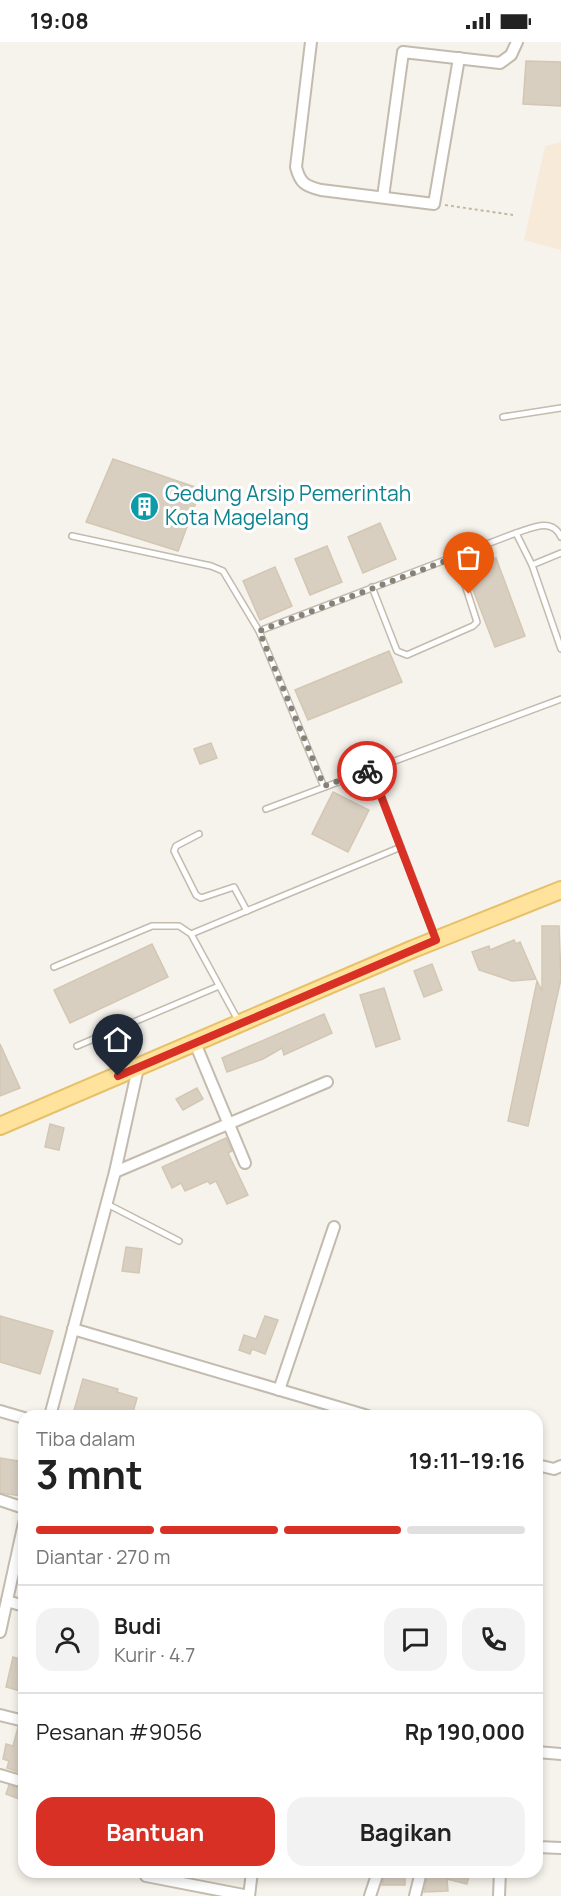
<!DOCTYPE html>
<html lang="id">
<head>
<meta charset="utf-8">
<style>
  :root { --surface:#fff; --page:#f2f2f2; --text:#222; --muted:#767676; --line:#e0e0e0; --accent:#d93025 }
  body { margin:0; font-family:Manrope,sans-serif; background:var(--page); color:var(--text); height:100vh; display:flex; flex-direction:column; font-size:22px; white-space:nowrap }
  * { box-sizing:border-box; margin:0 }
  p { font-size:20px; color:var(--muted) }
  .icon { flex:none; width:33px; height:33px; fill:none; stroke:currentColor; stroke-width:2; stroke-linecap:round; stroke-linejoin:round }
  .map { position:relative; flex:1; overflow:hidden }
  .panel { position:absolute; left:18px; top:1368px; width:525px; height:468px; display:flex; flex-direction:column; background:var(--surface); border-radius:18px; box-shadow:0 3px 9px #0003 }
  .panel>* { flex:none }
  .pin { position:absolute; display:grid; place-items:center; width:51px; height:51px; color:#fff; margin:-62px -26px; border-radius:50% 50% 50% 0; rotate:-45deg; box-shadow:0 0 6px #0007 }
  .pin .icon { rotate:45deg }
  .courier { position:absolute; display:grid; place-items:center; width:60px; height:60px; margin:-30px; border:4px solid #d93025; border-radius:50%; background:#fff; color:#222; box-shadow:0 2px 8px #0007 }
  .headline em { font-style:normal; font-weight:700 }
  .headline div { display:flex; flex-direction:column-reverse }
  .headline { display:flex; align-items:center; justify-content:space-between; height:102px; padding:0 18px }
  h1 { font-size:39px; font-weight:700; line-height:45px }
  .bar { display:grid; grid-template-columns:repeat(4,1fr); gap:9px 6px; align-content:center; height:72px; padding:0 18px }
  .bar i { height:8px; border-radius:4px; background:var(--line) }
  .bar .on { background:var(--accent) }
  .bar p { grid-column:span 4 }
  .line { display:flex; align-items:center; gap:15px; padding:0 18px; border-top:2px solid var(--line) }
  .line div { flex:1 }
  .round { display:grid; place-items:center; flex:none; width:63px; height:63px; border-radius:18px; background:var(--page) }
  .cta { display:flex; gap:12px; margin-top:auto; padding:12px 18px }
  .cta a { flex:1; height:69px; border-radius:18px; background:var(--accent); color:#fff; font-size:24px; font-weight:700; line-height:69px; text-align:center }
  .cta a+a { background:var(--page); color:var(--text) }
  .status { display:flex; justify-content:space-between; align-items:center; height:42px; padding:0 30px; background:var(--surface); direction:ltr }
  .status svg { height:16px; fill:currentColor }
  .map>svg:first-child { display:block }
  .commercial { fill:#f7ead8 }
  .building { fill:#d8cfc1; stroke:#d3c7b4; stroke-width:1.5 }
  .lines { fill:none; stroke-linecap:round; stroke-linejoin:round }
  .service-casing { stroke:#c2bbae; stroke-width:8 }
  .minor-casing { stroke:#c2bbae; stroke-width:14 }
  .primary-casing { stroke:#e6c16a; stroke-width:20 }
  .path { stroke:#c4b79f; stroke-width:2; stroke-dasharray:3 3; stroke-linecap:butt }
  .service { stroke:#fff; stroke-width:5 }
  .minor { stroke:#fff; stroke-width:10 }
  .primary { stroke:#ffe39c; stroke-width:16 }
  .done { stroke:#878178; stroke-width:6; stroke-dasharray:0 10.8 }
  .route { stroke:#d93025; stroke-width:8 }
  .labels { text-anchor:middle; stroke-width:6; stroke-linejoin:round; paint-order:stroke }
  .culture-label { font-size:21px; fill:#0d838f; stroke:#fff; text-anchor:start }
</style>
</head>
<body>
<div class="status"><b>19:08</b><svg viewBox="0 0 49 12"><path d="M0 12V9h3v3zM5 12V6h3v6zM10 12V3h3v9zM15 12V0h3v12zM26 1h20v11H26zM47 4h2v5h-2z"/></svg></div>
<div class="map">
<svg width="561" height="1854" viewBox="0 0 561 1854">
  <rect width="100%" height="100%" fill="#f6f3ec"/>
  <path class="commercial" d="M561 100V208L524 198 545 104Z"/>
  <g class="building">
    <path d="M526 19 561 20V64L523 62Z"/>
    <path d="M113 417 201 447 178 509 86 480Z"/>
    <path d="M380 481 396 517 363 531 348 495Z"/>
    <path d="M327 504 342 540 310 553 295 517Z"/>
    <path d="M496 516 525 594 495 605 465 527Z"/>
    <path d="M275 525 292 564 260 578 243 539Z"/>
    <path d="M389 609 402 640 308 678 295 648Z"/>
    <path d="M211 701 217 716 200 722 194 707Z"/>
    <path d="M333 750 369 768 348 810 312 792Z"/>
    <path d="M542 884H559L561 937 528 1084 508 1079 537 939 542 949Z"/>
    <path d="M514 898 516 902 520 900 536 937 512 939 479 928 472 910 489 904 490 908Z"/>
    <path d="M152 902 168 935 70 981 54 948Z"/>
    <path d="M432 922 442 948 424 955 414 929Z"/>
    <path d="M384 946 400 997 376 1005 360 953Z"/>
    <path d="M324 972 332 991 284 1013 282 1006 263 1017 227 1030 222 1016Z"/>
    <path d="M0 1002 20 1046 0 1054Z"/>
    <path d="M197 1046 203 1057 183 1068 176 1057Z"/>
    <path d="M50 1082 64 1086 59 1108 45 1105Z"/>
    <path d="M226 1096 232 1109 228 1111 248 1153 227 1162 216 1139 210 1142 208 1139 185 1149 181 1141 172 1146 162 1125Z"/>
    <path d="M126 1205 142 1207 139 1231 122 1229Z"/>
    <path d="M0 1274 53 1289 40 1332 0 1320Z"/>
    <path d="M265 1274 278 1278 265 1312 252 1307 250 1312 239 1308 244 1293 256 1297Z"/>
    <path d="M83 1337 118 1347 117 1350 137 1356 132 1374 73 1372Z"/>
    <path d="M0 1416 24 1420 21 1454 0 1451Z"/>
    <path d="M13 1615 24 1618V1650L6 1645Z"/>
    <path d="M18 1685 24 1686V1732L7 1726 9 1719 3 1717 6 1702 13 1704Z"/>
    <path d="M9 1743 24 1747 22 1758 6 1752Z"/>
    <path d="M385 1830H405V1843H382Z"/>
    <path d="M434 1830H470L467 1842 447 1837 448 1849 424 1850 428 1834H434Z"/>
  </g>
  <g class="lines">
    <defs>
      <g id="service">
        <path d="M503 375 561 366"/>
        <path d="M516 491C532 486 552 475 561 495"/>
        <path d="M72 494 211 524 223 529 259 589"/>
        <path d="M532 523 561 511"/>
        <path d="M372 545 397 609 407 613 473 584 477 580 456 515"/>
        <path d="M371 727 436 897"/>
        <path d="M324 745 259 589 516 491 532 523 561 607"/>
        <path d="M266 767 561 657"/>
        <path d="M199 792 176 804 174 809 196 853 201 856 234 845 247 869"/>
        <path d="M54 925 152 884H179L191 892"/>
        <path d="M239 980 191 892 401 805"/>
        <path d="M77 1004 219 944"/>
        <path d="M107 1162 179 1199"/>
      </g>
      <g id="minor">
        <path d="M311 0 296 125C300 141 305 144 321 148L434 162 459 16"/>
        <path d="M383 155 403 10 500 21 511 13 517 0"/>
        <path d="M195 1001 245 1121"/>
        <path d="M115 1130 327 1040"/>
        <path d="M73 1287 368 1374"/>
        <path d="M279 1348 334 1185"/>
        <path d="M0 1369 24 1376"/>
        <path d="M50 1374 115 1130 138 1026"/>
        <path d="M537 1423 554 1427 561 1424"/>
        <path d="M0 1458 24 1466"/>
        <path d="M7 1559 24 1564"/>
        <path d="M0 1590 24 1481"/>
        <path d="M0 1673 24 1679"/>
        <path d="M537 1710 561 1712"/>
        <path d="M0 1733 24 1740"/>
        <path d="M537 1805 561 1806"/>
        <path d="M146 1834 249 1854"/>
        <path d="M249 1854 252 1830"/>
        <path d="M370 1854 378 1830"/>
        <path d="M415 1854 421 1830"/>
        <path d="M499 1854 500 1830"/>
      </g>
      <path id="primary" d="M0 1084 413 907 561 848"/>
    </defs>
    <use href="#service" class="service-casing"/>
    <use href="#minor" class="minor-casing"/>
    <use href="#primary" class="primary-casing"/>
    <path class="path" d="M445 163 513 173"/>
    <use href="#service" class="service"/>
    <use href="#minor" class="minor"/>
    <use href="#primary" class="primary"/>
  </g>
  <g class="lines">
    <path class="done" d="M367 729 324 744 259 589 456 515 469 552"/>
    <path class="route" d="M118 1034 436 898 371 728 367 729"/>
  </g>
  <defs>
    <symbol id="building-disc" viewBox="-11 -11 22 22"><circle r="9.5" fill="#0f9aa8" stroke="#fff"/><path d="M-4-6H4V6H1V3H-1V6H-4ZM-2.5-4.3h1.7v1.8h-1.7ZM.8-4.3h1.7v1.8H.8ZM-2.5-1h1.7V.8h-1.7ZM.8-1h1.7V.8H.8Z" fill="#fff"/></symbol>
  </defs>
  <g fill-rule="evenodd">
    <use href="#building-disc" x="128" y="448" width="33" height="33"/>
  </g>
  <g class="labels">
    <g class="culture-label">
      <text x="165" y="459">Gedung Arsip Pemerintah<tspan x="165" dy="24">Kota Magelang</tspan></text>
    </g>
  </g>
</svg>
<div class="pin" style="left:469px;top:552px;background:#ea580c"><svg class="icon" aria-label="bag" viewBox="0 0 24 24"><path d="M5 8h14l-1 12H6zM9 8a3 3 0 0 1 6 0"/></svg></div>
<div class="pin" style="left:118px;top:1034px;background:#1f2937"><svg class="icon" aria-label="home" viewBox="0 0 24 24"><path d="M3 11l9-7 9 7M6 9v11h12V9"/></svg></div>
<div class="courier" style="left:367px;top:729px"><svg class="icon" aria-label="bike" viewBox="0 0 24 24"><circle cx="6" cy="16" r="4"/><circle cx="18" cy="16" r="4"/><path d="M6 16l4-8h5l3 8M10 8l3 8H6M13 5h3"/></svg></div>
<section class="panel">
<div class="headline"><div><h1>3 mnt</h1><p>Tiba dalam</p></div><em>19:11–19:16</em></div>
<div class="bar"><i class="on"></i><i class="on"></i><i class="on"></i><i></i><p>Diantar · 270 m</p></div>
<div class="line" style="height:108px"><a class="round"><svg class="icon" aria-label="person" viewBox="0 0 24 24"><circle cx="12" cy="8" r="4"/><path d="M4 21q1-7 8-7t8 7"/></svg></a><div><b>Budi</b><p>Kurir · 4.7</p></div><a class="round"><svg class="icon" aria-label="chat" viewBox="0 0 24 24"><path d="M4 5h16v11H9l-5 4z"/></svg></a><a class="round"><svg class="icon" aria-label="phone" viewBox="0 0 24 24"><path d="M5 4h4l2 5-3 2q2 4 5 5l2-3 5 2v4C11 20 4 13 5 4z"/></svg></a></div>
<div class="line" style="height:78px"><div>Pesanan #9056</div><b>Rp 190,000</b></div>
<div class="cta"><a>Bantuan</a><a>Bagikan</a></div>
</section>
</div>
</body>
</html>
